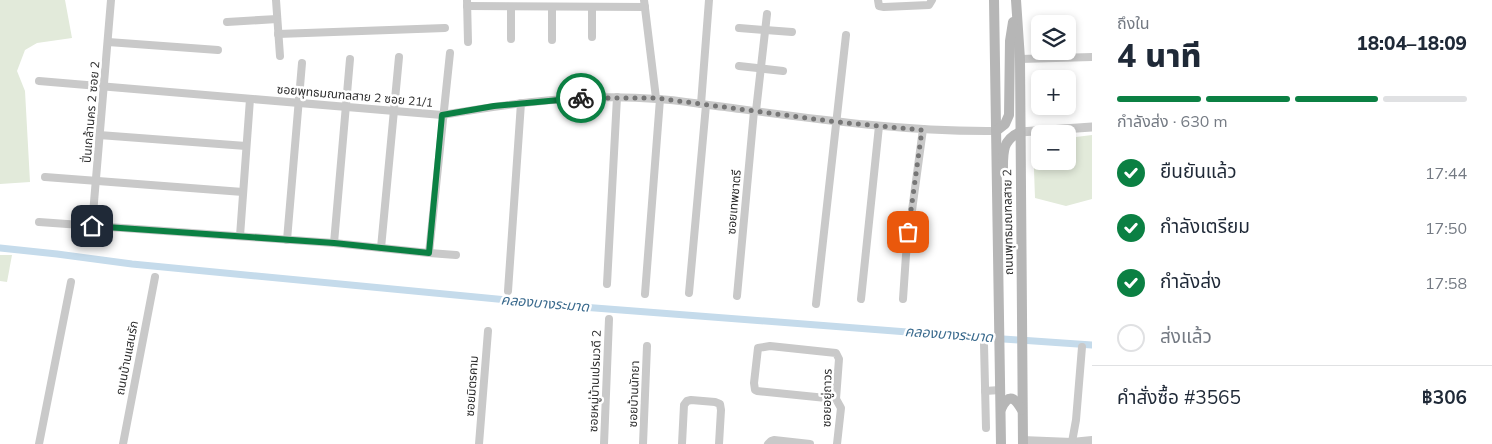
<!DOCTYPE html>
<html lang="th">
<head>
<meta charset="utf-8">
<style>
  :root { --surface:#fff; --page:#f6f6f7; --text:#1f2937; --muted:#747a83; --line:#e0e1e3; --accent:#0b8043 }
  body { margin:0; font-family:Mulish,"Noto Sans Thai",sans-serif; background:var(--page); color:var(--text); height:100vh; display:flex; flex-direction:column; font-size:19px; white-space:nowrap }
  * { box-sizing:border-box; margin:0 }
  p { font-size:16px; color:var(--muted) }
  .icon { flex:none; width:28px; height:28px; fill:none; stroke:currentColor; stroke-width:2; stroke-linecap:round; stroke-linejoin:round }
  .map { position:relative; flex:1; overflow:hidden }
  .details { display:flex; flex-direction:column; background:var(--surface); width:400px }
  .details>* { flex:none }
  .fabs { position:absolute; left:1031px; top:15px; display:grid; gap:10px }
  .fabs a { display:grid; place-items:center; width:45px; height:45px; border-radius:8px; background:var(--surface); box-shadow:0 2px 8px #0003; font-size:25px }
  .pin { position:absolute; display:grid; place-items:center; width:42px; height:42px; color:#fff; margin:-21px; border-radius:10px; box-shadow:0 2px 8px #0006 }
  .courier { position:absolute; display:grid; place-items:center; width:50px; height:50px; margin:-25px; border:4px solid #0b8043; border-radius:50%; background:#fff; color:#222; box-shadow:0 1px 6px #0007 }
  .head em { font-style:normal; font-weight:800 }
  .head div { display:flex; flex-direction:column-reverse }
  .head { display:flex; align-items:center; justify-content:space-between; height:85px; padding:0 25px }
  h1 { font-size:32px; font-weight:800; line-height:38px }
  .bar { display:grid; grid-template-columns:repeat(4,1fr); gap:8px 5px; align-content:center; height:60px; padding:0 25px }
  .bar i { height:6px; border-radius:4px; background:var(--line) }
  .bar .selected { background:var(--accent) }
  .bar p { grid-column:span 4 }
  .line { display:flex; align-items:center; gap:12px; padding:0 25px; border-top:1px solid var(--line) }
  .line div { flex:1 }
  ol { padding:0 25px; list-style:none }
  li { display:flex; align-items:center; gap:15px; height:55px }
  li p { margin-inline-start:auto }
  li .icon { padding:5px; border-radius:50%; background:var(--accent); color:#fff; stroke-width:4 }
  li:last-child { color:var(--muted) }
  li i { width:28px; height:28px; border:2px solid var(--line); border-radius:50% }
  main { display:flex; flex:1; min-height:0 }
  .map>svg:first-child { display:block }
  .green { fill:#e2eada }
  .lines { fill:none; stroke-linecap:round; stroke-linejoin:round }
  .canal { stroke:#c5dbeb; stroke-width:7 }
  .minor { stroke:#c9c9c9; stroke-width:8 }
  .tertiary { stroke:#c9c9c9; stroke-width:9 }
  .secondary { stroke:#b6b6b6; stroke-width:10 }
  .done { stroke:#767676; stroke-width:5; stroke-dasharray:0 9 }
  .route { stroke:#0b8043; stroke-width:6 }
  .labels { text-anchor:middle; stroke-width:5; stroke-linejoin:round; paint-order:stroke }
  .street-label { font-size:12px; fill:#2c2c2c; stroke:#fff }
  .water-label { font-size:14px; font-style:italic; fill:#3b6b8e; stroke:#fff }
</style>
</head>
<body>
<main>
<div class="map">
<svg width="1092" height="444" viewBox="0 0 1092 444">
  <rect width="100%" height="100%" fill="#fff"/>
  <g class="green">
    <path d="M0 0H65L72 38 37 43 25 50 17 71 25 91 30 182 0 184Z"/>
    <path d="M1092 135V199L1066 206 1035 198 1033 142 1040 141V161H1068V138Z"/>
    <path d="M0 255H12L7 282 0 281Z"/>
  </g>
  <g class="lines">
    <path class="canal" d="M0 248 57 254 132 264 569 306 959 336 1092 345"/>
    <g class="minor">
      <path d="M276 0 280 56"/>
      <path d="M467 0 468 42"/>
      <path d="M644 0 656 98"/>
      <path d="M878 0 879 6 884 7 929 5 932 0"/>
      <path d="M467 6 645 7"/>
      <path d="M592 7V37"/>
      <path d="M227 22 277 19"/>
      <path d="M739 28 792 32"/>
      <path d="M278 34 445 28"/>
      <path d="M511 39V7"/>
      <path d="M552 40V7"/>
      <path d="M108 42 218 50"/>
      <path d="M1020 59 1092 57"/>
      <path d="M739 66 783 71"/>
      <path d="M39 81 442 115C513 103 585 93 657 99 680 100 702 105 725 107 815 119 905 132 996 131"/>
      <path d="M701 104 709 0"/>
      <path d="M756 111 767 14"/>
      <path d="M99 135 246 146"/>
      <path d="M45 177 243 192"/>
      <path d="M39 222 334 243 429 253 450 53"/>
      <path d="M92 226 111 0"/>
      <path d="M240 236 250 99"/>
      <path d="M287 240 302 63"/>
      <path d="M334 243 350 59"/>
      <path d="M381 248 399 57"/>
      <path d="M429 253 456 255"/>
      <path d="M607 284 617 97"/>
      <path d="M508 291 521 103"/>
      <path d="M689 293 706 105"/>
      <path d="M645 294 660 99"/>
      <path d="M737 296 754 111"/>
      <path d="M861 299 879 126"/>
      <path d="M903 299 906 255 923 129"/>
      <path d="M816 304 846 35"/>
      <path d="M984 344 986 428"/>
      <path d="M985 391 1000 390"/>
      <path d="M836 399 757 391 755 390 754 383 758 348 770 346 836 353 839 359 836 399 841 408 837 444"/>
      <path d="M1022 440 1072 442 1092 440"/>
      <path d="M1072 442 1076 420 1082 347"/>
      <path d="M39 444 71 282"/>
      <path d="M123 444 155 277"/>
      <path d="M479 444 488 331"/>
      <path d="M604 444 609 319"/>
      <path d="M643 444 647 346"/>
      <path d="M682 444 684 405 687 401 691 400 715 402 720 404 721 410 719 444"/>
      <path d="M768 444 771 441 774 440 810 444"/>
    </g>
    <path class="tertiary" d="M1020 132 1092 127"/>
    <g class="secondary">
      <path d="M994 0 1001 444"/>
      <path d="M1016 0 1020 59 1023 444"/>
      <path d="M996 131 1005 124 1009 115 1010 41 1013 22"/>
      <path d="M1003 170C1003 153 1002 140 1020 132"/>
      <path d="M1001 409C1009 392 1015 398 1022 410"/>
    </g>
  </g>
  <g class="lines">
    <path class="done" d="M581 98H656L837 122 922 130 908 232"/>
    <path class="route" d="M92 226 334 243 429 253 442 115 494 106 581 98"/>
  </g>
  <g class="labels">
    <g class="street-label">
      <text transform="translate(355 96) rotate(5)" y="4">ซอยพุทธมณฑลสาย 2 ซอย 21/1</text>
      <text transform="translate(91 112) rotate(-85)" y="4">ปิ่นเกล้านคร 2 ซอย 2</text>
      <text transform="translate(734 202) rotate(-85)" y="4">ซอยเทพชาตรี</text>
      <text transform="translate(1008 222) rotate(-91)" y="4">ถนนพุทธมณฑลสาย 2</text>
      <text transform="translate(127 358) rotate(-79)" y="4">ถนนบ้านแสนรัก</text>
      <text transform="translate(595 381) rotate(-88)" y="4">ซอยหมู่บ้านเปรมวดี 2</text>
      <text transform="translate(472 386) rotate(-86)" y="4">ซอยมิตรคาม</text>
      <text transform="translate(634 394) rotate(-88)" y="4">ซอยบ้านนัทยา</text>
      <text transform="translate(827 398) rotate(-89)" y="4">ซอยอยู่ถาวร</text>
    </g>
    <g class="water-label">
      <text transform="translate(545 303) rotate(5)" y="5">คลองบางระมาด</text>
      <text transform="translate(949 334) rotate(4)" y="5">คลองบางระมาด</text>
    </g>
  </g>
</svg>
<div class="fabs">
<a><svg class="icon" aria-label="layers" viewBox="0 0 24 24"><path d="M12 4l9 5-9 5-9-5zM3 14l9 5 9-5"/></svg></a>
<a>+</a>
<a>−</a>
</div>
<div class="pin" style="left:908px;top:232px;background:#ea580c"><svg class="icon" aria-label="bag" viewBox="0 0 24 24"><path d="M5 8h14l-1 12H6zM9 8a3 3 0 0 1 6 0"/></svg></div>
<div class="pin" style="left:92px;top:226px;background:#1f2937"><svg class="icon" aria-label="home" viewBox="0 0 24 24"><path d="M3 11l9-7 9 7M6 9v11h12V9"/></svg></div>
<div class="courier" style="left:581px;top:98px"><svg class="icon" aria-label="bike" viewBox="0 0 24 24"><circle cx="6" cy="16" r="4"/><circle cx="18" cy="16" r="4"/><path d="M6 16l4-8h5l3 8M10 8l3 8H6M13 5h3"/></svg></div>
</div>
<section class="details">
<div class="head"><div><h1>4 นาที</h1><p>ถึงใน</p></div><em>18:04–18:09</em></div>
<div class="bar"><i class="selected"></i><i class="selected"></i><i class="selected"></i><i></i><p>กำลังส่ง · 630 m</p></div>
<ol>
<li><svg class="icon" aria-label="check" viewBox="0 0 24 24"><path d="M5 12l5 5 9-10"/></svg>ยืนยันแล้ว<p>17:44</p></li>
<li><svg class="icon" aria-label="check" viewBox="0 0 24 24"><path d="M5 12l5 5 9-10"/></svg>กำลังเตรียม<p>17:50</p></li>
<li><svg class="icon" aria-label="check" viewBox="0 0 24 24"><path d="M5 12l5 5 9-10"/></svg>กำลังส่ง<p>17:58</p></li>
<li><i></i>ส่งแล้ว</li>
</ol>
<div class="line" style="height:65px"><div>คำสั่งซื้อ #3565</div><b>฿306</b></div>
</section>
</main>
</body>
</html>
